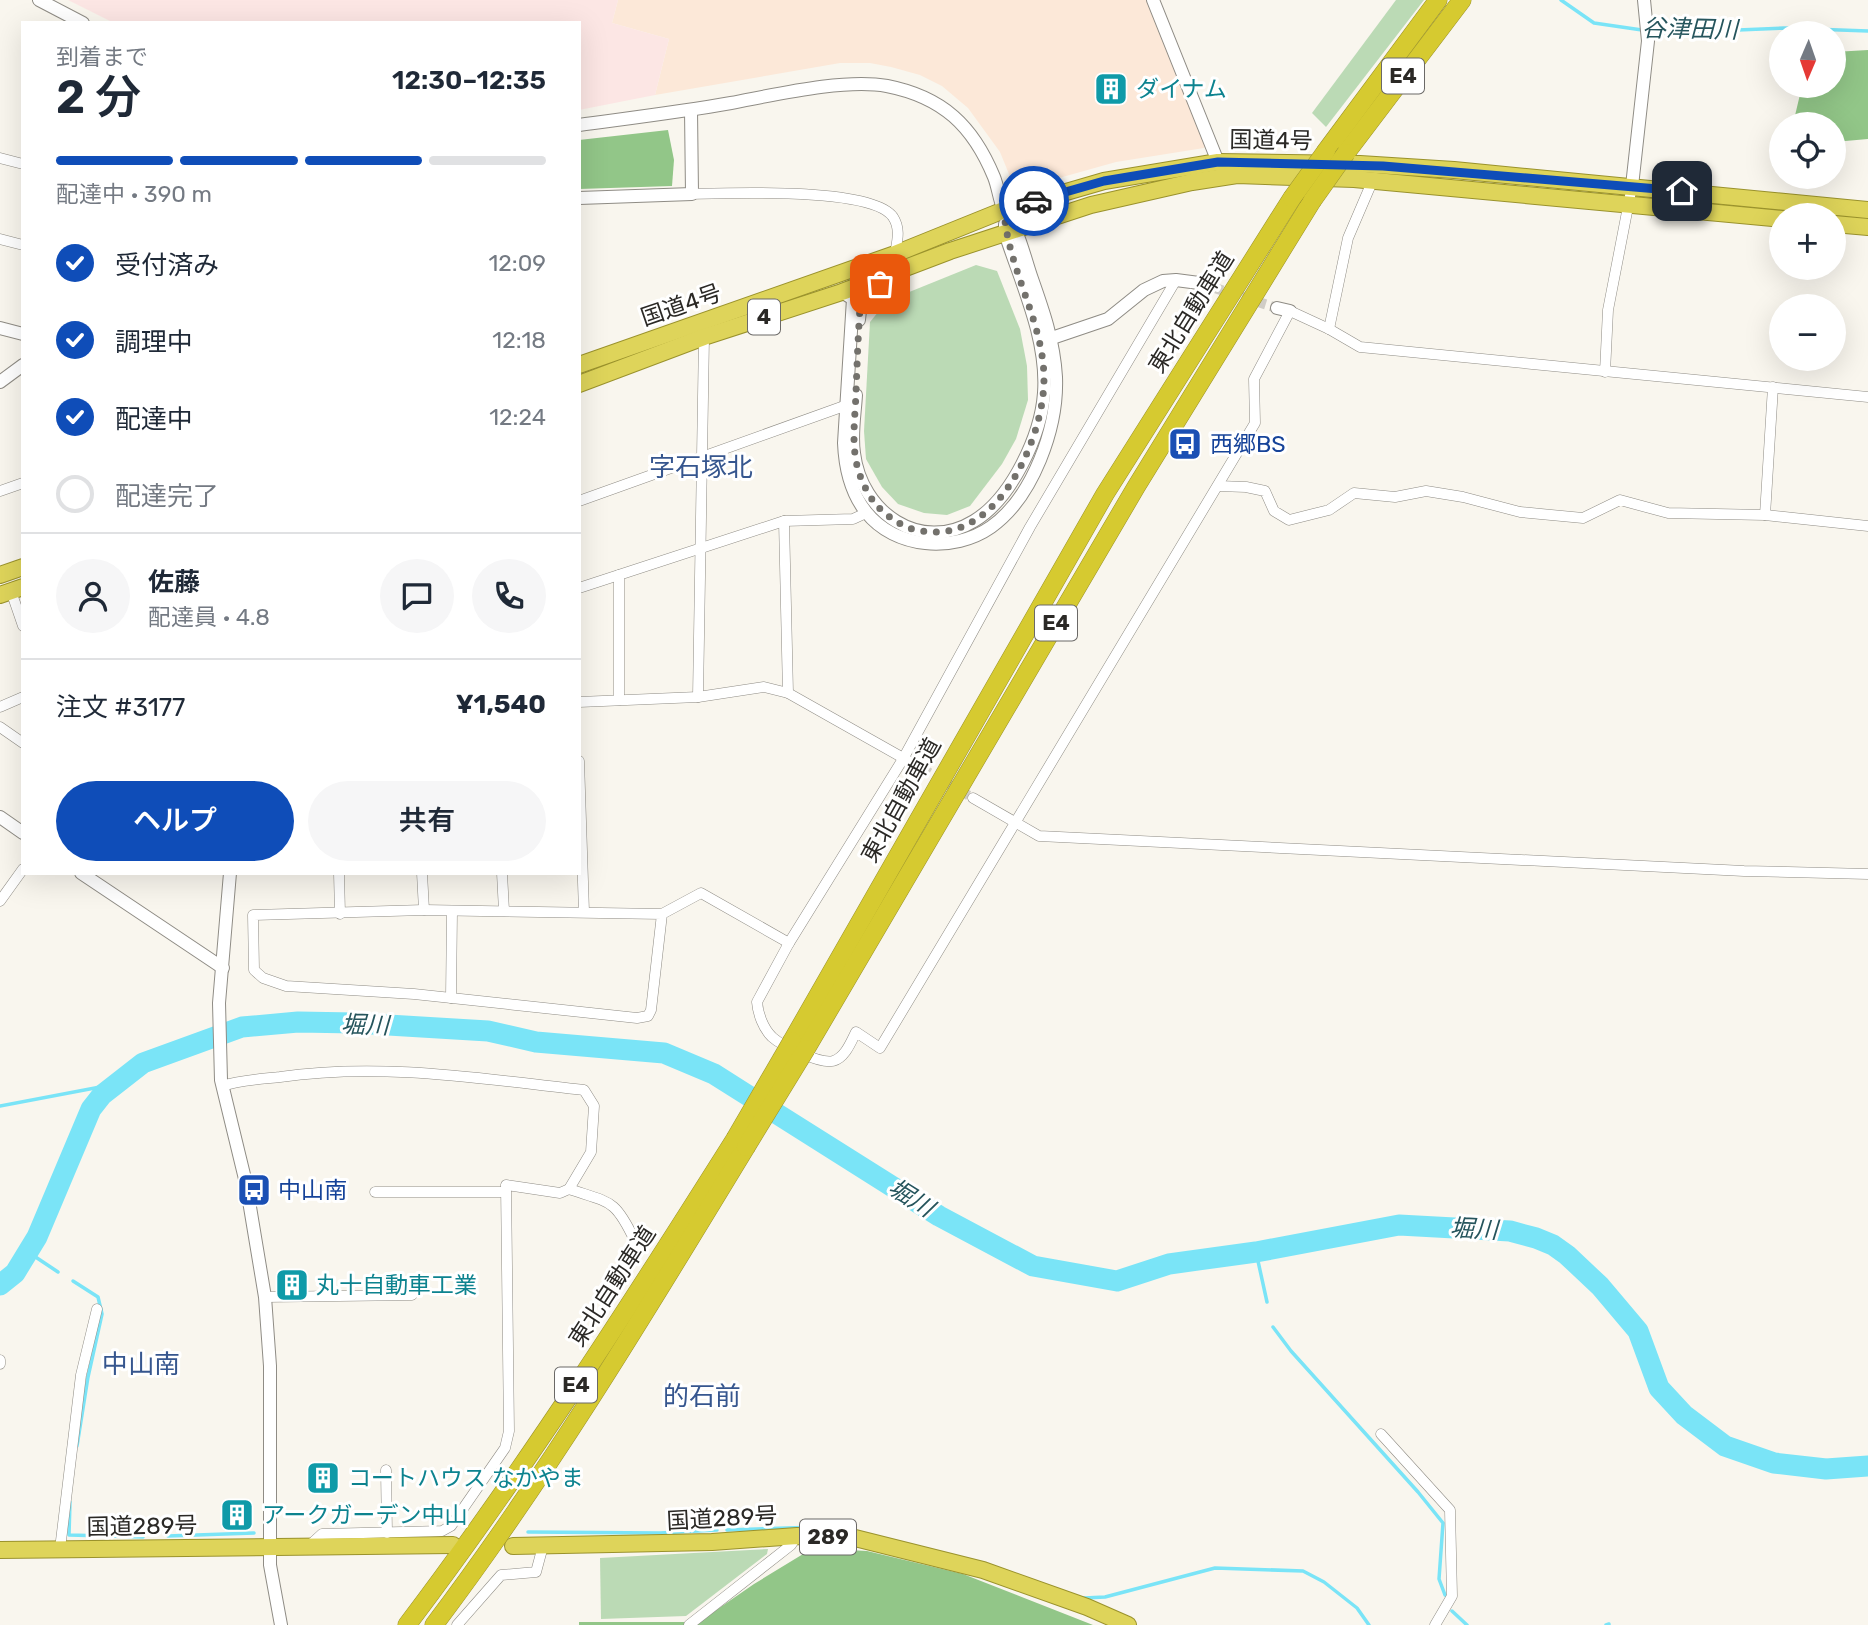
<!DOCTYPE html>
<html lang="ja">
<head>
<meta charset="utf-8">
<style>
  :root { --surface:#fff; --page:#f6f6f7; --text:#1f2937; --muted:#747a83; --line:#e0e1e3; --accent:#0f4db8 }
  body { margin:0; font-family:Rubik,"Noto Sans JP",sans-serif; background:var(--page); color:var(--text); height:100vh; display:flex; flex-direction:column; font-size:26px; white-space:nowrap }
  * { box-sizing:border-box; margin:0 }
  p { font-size:23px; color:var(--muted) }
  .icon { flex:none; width:38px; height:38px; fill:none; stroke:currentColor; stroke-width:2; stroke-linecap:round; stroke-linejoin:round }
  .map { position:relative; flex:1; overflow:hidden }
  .side { position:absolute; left:21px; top:21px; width:560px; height:854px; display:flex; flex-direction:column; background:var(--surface); border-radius:0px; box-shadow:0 7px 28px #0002 }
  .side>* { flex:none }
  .needle { width:46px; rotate:182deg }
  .controls { position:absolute; left:1769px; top:21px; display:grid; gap:14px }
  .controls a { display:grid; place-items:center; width:77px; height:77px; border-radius:50%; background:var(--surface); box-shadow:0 7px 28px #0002; font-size:35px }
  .pin { position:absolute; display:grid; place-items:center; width:60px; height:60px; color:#fff; margin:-30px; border-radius:14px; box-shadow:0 4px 10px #0006 }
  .courier { position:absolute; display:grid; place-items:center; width:70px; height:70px; margin:-35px; border:5px solid #0f4db8; border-radius:50%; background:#fff; color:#222; box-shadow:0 2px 9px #0007 }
  .headline em { font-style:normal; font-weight:600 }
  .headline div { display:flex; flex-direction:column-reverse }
  .headline { display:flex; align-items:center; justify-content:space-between; height:119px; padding:0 35px }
  h1 { font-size:46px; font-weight:600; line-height:52px }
  .bar { display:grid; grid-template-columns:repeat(4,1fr); gap:10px 7px; align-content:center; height:84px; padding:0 35px }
  .bar i { height:9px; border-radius:5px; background:var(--line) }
  .bar .on { background:var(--accent) }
  .bar p { grid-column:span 4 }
  .line { display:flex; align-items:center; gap:18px; padding:0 35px; border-top:2px solid var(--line) }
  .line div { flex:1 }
  .round { display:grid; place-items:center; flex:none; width:74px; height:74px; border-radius:37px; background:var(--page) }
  ol { padding:0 35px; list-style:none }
  li { display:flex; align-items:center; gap:21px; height:77px }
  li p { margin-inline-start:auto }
  li .icon { padding:7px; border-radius:50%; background:var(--accent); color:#fff; stroke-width:4 }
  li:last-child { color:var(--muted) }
  li i { width:38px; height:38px; border:4px solid var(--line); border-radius:50% }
  .primary-button { display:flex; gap:14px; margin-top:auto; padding:14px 35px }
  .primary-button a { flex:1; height:80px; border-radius:42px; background:var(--accent); color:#fff; font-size:28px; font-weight:600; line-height:80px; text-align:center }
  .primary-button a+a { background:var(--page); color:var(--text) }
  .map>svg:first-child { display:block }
  .commercial { fill:#fce8d8 }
  .industrial { fill:#fce6e4 }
  .green { fill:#bbdab5 }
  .forest { fill:#92c688 }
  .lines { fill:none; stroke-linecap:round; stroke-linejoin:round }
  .stream { stroke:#7ae4f7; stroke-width:3.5 }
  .river { stroke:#7ae4f7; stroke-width:21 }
  .minor-tunnel { stroke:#d0cdc6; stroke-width:10; stroke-dasharray:10 5; stroke-linecap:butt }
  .minor-casing { stroke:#8f8c85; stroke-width:11 }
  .tertiary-casing { stroke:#8f8c85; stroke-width:14 }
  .trunk-casing { stroke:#9a922c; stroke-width:18 }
  .motorway-casing { stroke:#9a922c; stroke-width:19 }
  .minor { stroke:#fff; stroke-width:10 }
  .tertiary { stroke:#fff; stroke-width:12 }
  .trunk { stroke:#ded45a; stroke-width:16 }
  .motorway { stroke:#d6ca30; stroke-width:18 }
  .motorway-bridge-casing { stroke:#9a922c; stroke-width:19; stroke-linecap:butt }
  .motorway-bridge { stroke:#d6ca30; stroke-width:18 }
  .done { stroke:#73716c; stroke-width:7; stroke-dasharray:0 12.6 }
  .route { stroke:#0f4db8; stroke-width:9 }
  .labels { text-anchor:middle; stroke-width:6; stroke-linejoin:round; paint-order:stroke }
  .shield { fill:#fff; stroke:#6b6967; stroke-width:2 }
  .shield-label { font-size:21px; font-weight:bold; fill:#2b2926 }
  .culture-label { font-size:23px; fill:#0d838f; stroke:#fff; text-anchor:start }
  .street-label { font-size:23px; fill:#2b2926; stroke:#fff }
  .transit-label { font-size:23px; fill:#164399; stroke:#fff; text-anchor:start }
  .water-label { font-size:24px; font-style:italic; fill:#26555d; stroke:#fff }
  .quarter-label { font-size:26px; fill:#36568e; stroke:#fff }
</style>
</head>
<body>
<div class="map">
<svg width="1868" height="1625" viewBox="0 0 1868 1625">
  <rect width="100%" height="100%" fill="#f9f6ee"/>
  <path class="commercial" d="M618 0H1147L1206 145 1204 148 1116 162 1034 185 1013 184 1000 152 968 108 942 86 920 75 891 67 870 63H840L655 95 669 39 612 23Z"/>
  <path class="industrial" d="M68 0H618L612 23 669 39 655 95 579 110V23H114Z"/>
  <g class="green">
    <path d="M1396 0H1424L1326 127 1312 113Z"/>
    <path d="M976 265 997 271 1020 329 1027 366 1028 400 1016 439 1002 464 970 506 947 515 924 513 898 504 882 487 866 459 864 431 870 322 887 301Z"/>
    <path d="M768 1549 767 1554 686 1616 601 1619 600 1558Z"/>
  </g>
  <g class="forest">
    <path d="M1868 50V139L1834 142V124H1793L1802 86H1834V52Z"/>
    <path d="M668 130 674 160 672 186 579 189V140Z"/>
    <path d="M813 1548 867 1551 963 1574 1093 1625H579V1622H699L754 1584Z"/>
  </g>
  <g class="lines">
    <g class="stream">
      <path d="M1561 0 1594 23 1642 30"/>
      <path d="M1650 31 1666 33 1784 28 1868 31"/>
      <path d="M0 1106 116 1084"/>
      <path d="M28 1252 58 1272"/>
      <path d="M1256 1252 1267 1302"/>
      <path d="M73 1281 98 1297 102 1314 88 1377 77 1446"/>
      <path d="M1273 1327 1291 1351 1418 1492 1443 1523 1439 1579 1445 1595"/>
      <path d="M70 1502 69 1535 143 1537"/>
      <path d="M727 1530 820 1527 848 1530"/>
      <path d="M528 1532 660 1533 717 1530"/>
      <path d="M168 1536 254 1533"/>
      <path d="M1084 1598 1105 1597 1215 1568 1303 1571 1324 1582 1357 1608 1369 1625"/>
      <path d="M1452 1611 1467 1625"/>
      <path d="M1606 1625 1609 1624"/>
    </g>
    <path class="river" d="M0 1285 15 1273 37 1237 91 1109 102 1095 143 1063 242 1027 298 1022 355 1023 488 1031 536 1042 664 1053 714 1074 939 1216 1033 1266 1117 1281 1169 1264 1256 1252 1399 1225 1510 1231 1536 1238 1553 1245 1567 1255 1600 1286 1638 1331 1659 1388 1684 1415 1725 1446 1774 1463 1826 1469 1868 1466"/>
    <g class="minor-tunnel">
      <path d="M1199 283 1277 308"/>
      <path d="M921 768 973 798"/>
    </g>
    <defs>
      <g id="minor">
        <path d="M0 158 23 164"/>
        <path d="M692 194C729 193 872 187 893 217 901 229 897 242 895 254"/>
        <path d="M0 239 23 245"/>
        <path d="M1176 280 1030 527 903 759 789 943 757 1002C758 1014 763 1028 772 1037 782 1046 820 1064 833 1061 845 1058 851 1042 856 1032L880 1048 1255 423 1254 379 1290 311 1329 329 1360 347 1868 397"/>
        <path d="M1329 329 1348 238 1372 182"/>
        <path d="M1605 372 1608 310 1632 186"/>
        <path d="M1218 486 1246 487 1265 491 1274 511 1289 520 1329 510 1354 493 1395 497 1426 491 1463 497 1520 512 1583 518 1620 500 1668 513 1765 515 1868 526"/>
        <path d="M0 491 23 483"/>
        <path d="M579 501 847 405"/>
        <path d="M1765 515 1773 387"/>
        <path d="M784 521 788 693"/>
        <path d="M619 575V700"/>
        <path d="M579 588 784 521 853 519 866 513"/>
        <path d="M11 591 23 626"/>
        <path d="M698 697 704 337"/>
        <path d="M579 702 698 697 764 687 788 693 921 768"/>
        <path d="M0 707 23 697"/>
        <path d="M0 727 23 743"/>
        <path d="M579 761 584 912"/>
        <path d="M973 798 1039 836 1744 871 1868 874"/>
        <path d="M339 873 340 914"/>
        <path d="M422 873 424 910"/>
        <path d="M502 873 504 911"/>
        <path d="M0 901 23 869"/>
        <path d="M662 914 651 1010 648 1016 637 1018 414 994 286 986 263 978 254 970 253 915 424 910 662 914 701 893 789 943"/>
        <path d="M451 998 452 911"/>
        <path d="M222 1086C241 1080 261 1079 280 1077 382 1062 483 1079 584 1090L594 1106 591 1152 569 1189 560 1193 506 1185 509 1431 505 1448 451 1526 442 1531 322 1534 310 1545"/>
        <path d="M569 1189C611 1203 615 1199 635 1241"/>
        <path d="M375 1192H505"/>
        <path d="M265 1297 412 1295"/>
        <path d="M0 1364V1360"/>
        <path d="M1381 1434 1450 1510 1452 1596 1435 1625"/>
        <path d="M386 1470 387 1533"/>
        <path d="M60 1549 81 1375 97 1309"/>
        <path d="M457 1625 501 1575 536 1572 543 1546"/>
        <path d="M689 1625 791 1545 797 1536"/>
      </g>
      <g id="tertiary">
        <path d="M39 0 83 23"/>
        <path d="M1153 0 1218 162"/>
        <path d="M579 125C630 118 680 112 731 103 774 95 845 78 887 86 943 97 973 126 994 177 998 187 999 198 1003 208 1006 216 1012 223 1016 231 1022 245 1026 261 1031 276 1043 310 1054 341 1056 377 1058 428 1033 497 991 527 954 553 895 549 866 512 851 493 845 467 844 443L853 299 842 292"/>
        <path d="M1632 186 1648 41 1644 0"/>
        <path d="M579 198 692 194 691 110"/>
        <path d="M1277 308 1290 311"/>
        <path d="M859 320C860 301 868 288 887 282"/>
        <path d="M0 328 23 334"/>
        <path d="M1052 338 1108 319 1144 290 1163 281 1176 280 1199 283"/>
        <path d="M0 382 23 365"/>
        <path d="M856 395C855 413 851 435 854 453 861 512 920 554 974 521 1012 498 1041 435 1044 393 1048 339 1021 283 1005 233V224"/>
        <path d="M0 817 23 833"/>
        <path d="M81 873 223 968"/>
        <path d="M230 873 219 1003 221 1080 246 1183 265 1297 270 1366V1565L281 1625"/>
      </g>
      <g id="trunk">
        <path d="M1834 224 1868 227"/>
        <path d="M579 365 895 254 1004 210 1104 181 1218 162 1360 164 1454 170 1868 210"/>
        <path d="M579 384 704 337 842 292 950 251 1091 205 1192 182 1237 175 1354 179 1782 219"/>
        <path d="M0 575 23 567"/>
        <path d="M0 595 23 587"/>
        <path d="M513 1546 712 1542 797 1536 855 1538 983 1570 1087 1607 1128 1625"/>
        <path d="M0 1550 453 1545"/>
      </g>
      <g id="motorway">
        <path d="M1326 151 1438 0"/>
        <path d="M1346 153 1462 0"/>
        <path d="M792 1041 1105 494 1292 198"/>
        <path d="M806 1049 1136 487 1312 201"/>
        <path d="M407 1625C525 1469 631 1304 735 1139"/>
        <path d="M434 1625C549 1473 647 1310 746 1147"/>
      </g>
    </defs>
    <use href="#minor" class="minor-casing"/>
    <use href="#tertiary" class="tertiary-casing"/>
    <use href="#trunk" class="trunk-casing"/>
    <use href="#motorway" class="motorway-casing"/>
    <use href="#minor" class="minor"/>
    <use href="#tertiary" class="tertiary"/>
    <use href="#trunk" class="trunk"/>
    <use href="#motorway" class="motorway"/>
    <defs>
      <g id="motorway-bridge">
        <path d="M1292 198 1326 151"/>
        <path d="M1312 201 1346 153"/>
        <path d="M735 1139 792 1041"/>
        <path d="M746 1147 806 1049"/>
      </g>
    </defs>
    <use href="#motorway-bridge" class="motorway-bridge-casing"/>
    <use href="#motorway-bridge" class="motorway-bridge"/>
  </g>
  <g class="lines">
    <path class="done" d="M880 284 869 291 860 308C858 337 857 365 856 393 855 421 850 451 861 478 871 503 882 514 906 527 916 531 927 532 937 532 999 531 1037 448 1043 395 1051 331 1007 273 1004 209L1034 201"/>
    <path class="route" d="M1034 201 1104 181 1218 162 1383 166 1682 191"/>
  </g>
  <defs>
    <symbol id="building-square" viewBox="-11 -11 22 22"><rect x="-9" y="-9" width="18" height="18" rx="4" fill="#0f9aa8" stroke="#fff"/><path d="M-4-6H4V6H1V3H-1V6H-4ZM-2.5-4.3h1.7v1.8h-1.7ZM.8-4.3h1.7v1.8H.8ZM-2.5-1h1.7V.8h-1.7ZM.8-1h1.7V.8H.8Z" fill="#fff"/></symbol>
    <symbol id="bus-square" viewBox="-11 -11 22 22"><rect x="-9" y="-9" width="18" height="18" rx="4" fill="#1a4fb4" stroke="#fff"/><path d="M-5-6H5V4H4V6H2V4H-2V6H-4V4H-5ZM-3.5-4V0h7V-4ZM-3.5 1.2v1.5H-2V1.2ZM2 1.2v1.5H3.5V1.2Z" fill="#fff"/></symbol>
  </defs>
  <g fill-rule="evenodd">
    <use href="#building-square" x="1092" y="70" width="38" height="38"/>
    <use href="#bus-square" x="1166" y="425" width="38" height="38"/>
    <use href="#bus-square" x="235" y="1171" width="38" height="38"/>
    <use href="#building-square" x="273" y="1266" width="38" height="38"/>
    <use href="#building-square" x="304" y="1459" width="38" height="38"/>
    <use href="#building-square" x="218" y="1496" width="38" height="38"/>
  </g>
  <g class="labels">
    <g class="shield">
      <rect x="1382" y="58.5" width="42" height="35" rx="5"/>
      <rect x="748" y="299.5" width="32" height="35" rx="5"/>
      <rect x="1035" y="605.5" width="42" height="35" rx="5"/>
      <rect x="555" y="1367.5" width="42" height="35" rx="5"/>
      <rect x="800" y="1519.5" width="56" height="35" rx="5"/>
    </g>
    <g class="shield-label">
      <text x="1403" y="83">E4</text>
      <text x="764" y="324">4</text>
      <text x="1056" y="630">E4</text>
      <text x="576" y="1392">E4</text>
      <text x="828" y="1544">289</text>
    </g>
    <g class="culture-label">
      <text x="1136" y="97">ダイナム</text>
      <text x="316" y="1293">丸十自動車工業</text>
      <text x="348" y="1486">コートハウス なかやま</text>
      <text x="262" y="1523">アークガーデン中山</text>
    </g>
    <g class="street-label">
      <text transform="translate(1271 140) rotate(1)" y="8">国道4号</text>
      <text transform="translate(681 305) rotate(-19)" y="8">国道4号</text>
      <text transform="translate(1191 312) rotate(-58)" y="8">東北自動車道</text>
      <text transform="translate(901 800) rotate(-61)" y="8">東北自動車道</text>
      <text transform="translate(612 1286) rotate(-57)" y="8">東北自動車道</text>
      <text transform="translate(722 1518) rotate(-3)" y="8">国道289号</text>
      <text transform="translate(142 1526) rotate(-1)" y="8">国道289号</text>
    </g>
    <g class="transit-label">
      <text x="1210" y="452">西郷BS</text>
      <text x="278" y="1198">中山南</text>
    </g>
    <g class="water-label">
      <text transform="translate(1690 29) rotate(1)" y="8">谷津田川</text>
      <text transform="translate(365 1025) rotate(2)" y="8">堀川</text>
      <text transform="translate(911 1198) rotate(32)" y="8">堀川</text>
      <text transform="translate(1474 1229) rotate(3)" y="8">堀川</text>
    </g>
    <g class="quarter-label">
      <text x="701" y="476">字石塚北</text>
      <text x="141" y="1373">中山南</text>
      <text x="702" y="1405">的石前</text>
    </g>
  </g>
</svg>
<div class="controls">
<a><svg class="needle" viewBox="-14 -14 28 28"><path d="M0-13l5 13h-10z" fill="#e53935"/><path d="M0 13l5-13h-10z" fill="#747a83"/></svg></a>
<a><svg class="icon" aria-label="locate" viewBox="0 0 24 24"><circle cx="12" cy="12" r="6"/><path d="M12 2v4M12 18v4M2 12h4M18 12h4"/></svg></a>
<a>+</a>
<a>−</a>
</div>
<div class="pin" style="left:880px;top:284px;background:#ea580c"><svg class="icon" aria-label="bag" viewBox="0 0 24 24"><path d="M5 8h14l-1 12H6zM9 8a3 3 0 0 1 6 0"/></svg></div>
<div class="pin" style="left:1682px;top:191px;background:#1f2937"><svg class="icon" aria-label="home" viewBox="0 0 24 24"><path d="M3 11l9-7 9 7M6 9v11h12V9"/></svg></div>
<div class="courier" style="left:1034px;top:201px"><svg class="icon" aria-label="car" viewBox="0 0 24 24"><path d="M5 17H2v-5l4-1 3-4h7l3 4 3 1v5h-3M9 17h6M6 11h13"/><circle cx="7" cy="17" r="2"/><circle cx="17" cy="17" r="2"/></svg></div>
<section class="side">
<div class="headline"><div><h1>2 分</h1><p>到着まで</p></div><em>12:30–12:35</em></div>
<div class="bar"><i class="on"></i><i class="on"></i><i class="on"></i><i></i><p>配達中 · 390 m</p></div>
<ol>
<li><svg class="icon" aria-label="check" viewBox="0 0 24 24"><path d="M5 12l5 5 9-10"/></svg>受付済み<p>12:09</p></li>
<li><svg class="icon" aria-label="check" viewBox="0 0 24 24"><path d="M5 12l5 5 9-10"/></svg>調理中<p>12:18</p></li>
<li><svg class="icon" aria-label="check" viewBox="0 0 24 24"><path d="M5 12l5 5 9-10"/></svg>配達中<p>12:24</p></li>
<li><i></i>配達完了</li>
</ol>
<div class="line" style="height:126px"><a class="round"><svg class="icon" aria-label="person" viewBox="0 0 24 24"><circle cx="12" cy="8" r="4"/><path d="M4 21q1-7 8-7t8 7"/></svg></a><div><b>佐藤</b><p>配達員 · 4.8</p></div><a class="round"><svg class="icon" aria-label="chat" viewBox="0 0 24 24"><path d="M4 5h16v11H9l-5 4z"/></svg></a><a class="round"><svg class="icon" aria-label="phone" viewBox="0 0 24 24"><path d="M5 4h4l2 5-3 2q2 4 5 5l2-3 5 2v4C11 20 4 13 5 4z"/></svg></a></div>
<div class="line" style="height:91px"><div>注文 #3177</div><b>¥1,540</b></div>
<div class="primary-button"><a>ヘルプ</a><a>共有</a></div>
</section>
</div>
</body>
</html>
